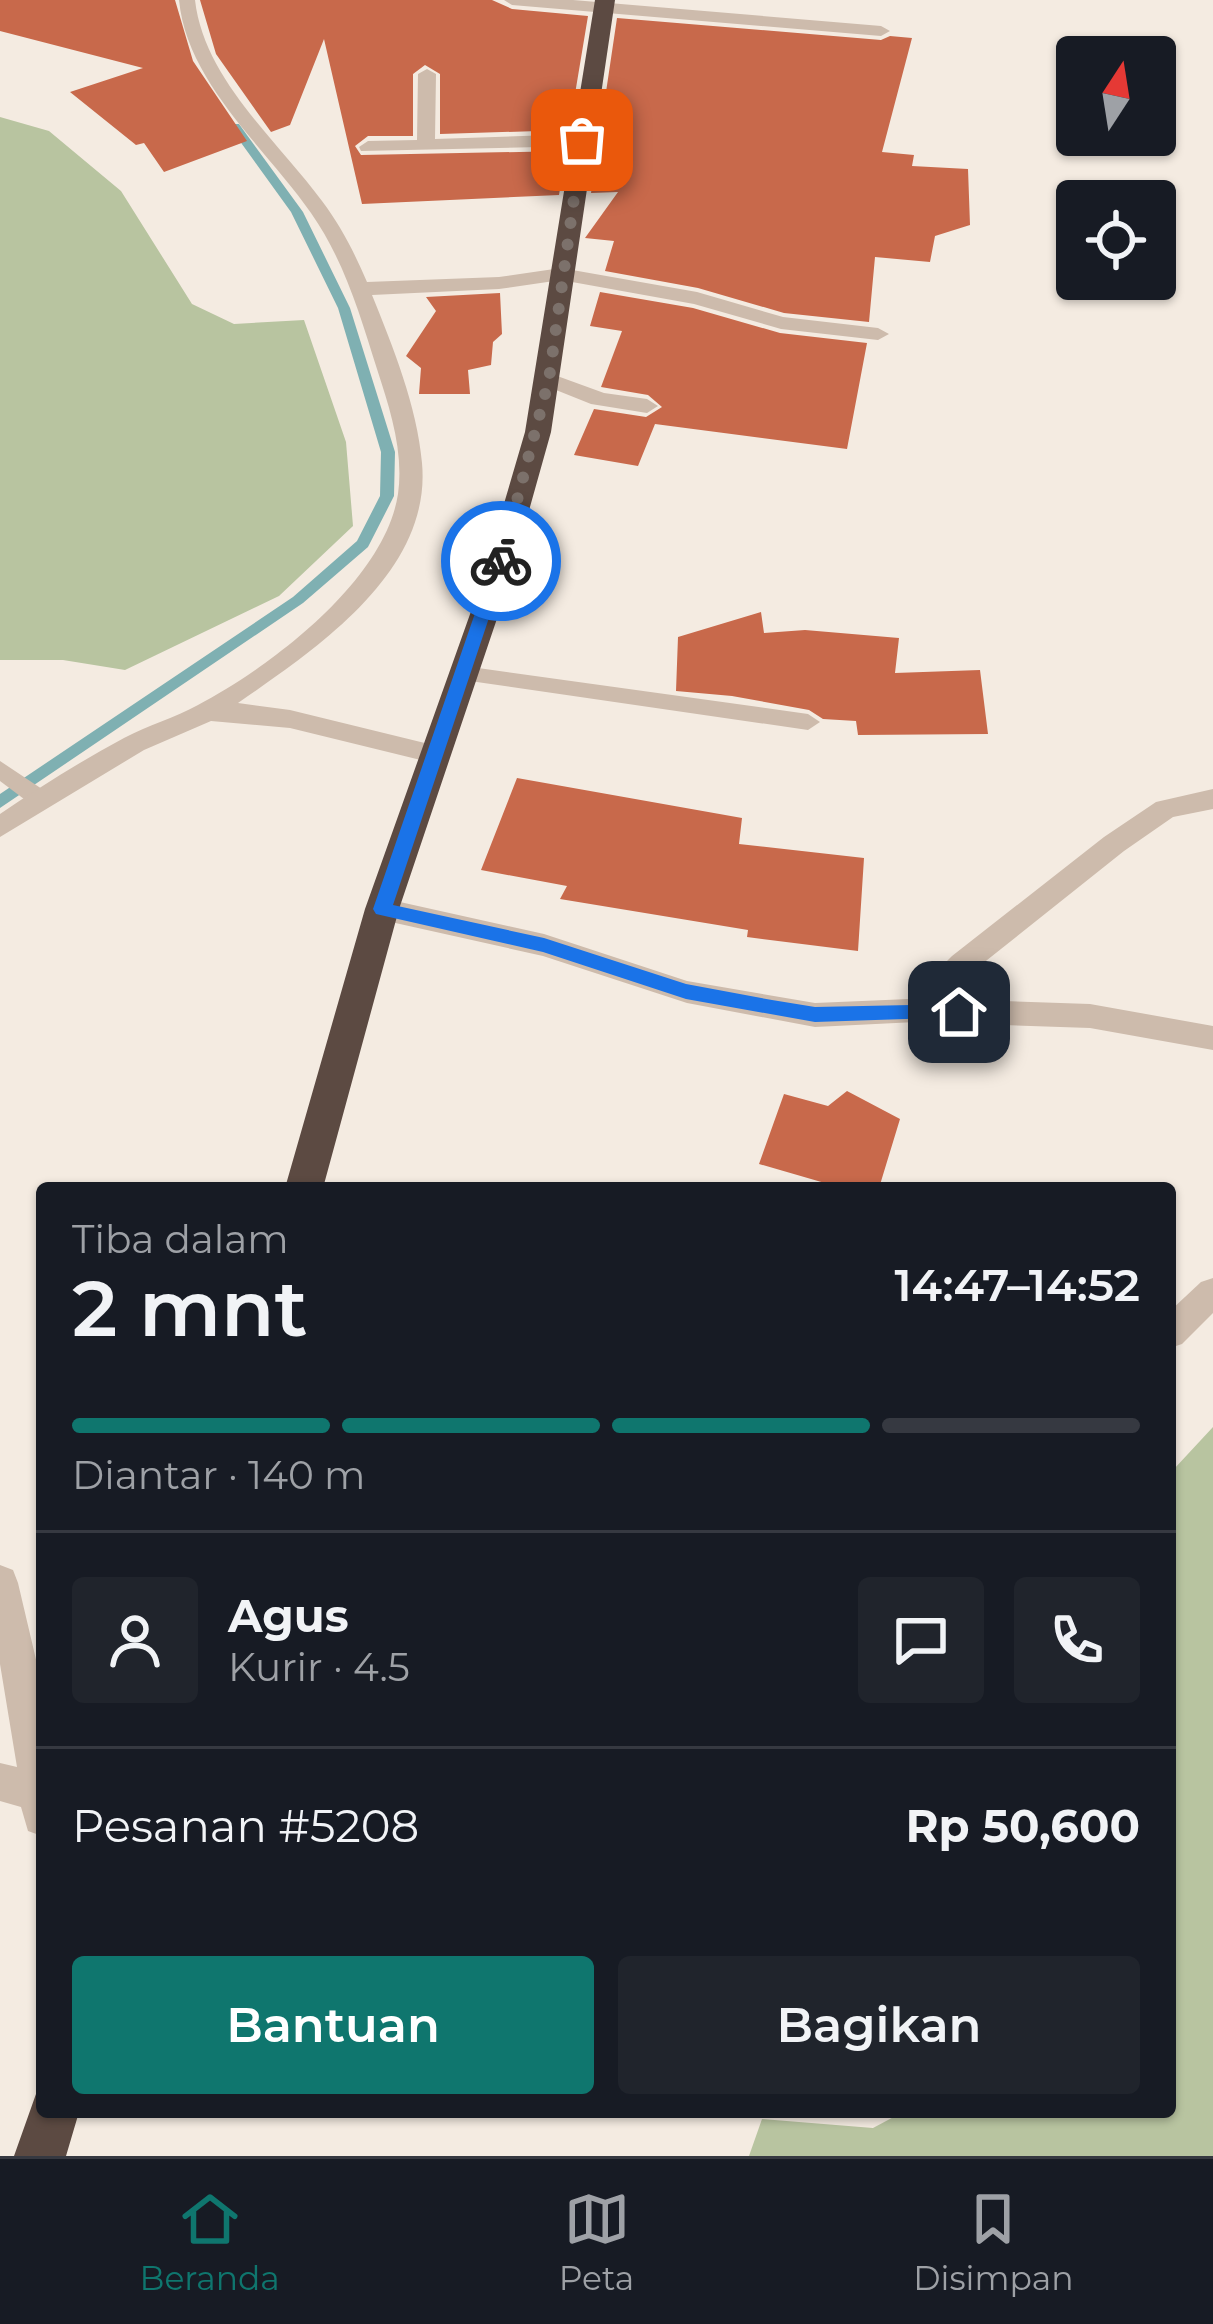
<!DOCTYPE html>
<html lang="id">
<head>
<meta charset="utf-8">
<style>
  :root { --surface:#171b24; --page:#20242c; --text:#f1f3f6; --muted:#9ea1a6; --line:#363941; --accent:#0f766e }
  body { margin:0; font-family:Montserrat,sans-serif; background:var(--page); color:var(--text); height:100vh; display:flex; flex-direction:column; font-size:45px; white-space:nowrap }
  * { box-sizing:border-box; margin:0 }
  p { font-size:39px; color:var(--muted) }
  .icon { flex:none; width:66px; height:66px; fill:none; stroke:currentColor; stroke-width:2; stroke-linecap:round; stroke-linejoin:round }
  .map { position:relative; flex:1; overflow:hidden }
  .sheet { position:absolute; left:36px; top:1182px; width:1140px; height:936px; display:flex; flex-direction:column; background:var(--surface); border-radius:12px; box-shadow:0 3px 9px #0004 }
  .sheet>* { flex:none }
  .needle { width:78px; rotate:12deg }
  .fabs { position:absolute; left:1056px; top:36px; display:grid; gap:24px }
  .fabs a { display:grid; place-items:center; width:120px; height:120px; border-radius:12px; background:var(--surface); box-shadow:0 3px 9px #0004; font-size:60px }
  .pin { position:absolute; display:grid; place-items:center; width:102px; height:102px; color:#fff; margin:-51px; border-radius:24px; box-shadow:0 6px 18px #0006 }
  .courier { position:absolute; display:grid; place-items:center; width:120px; height:120px; margin:-60px; border:9px solid #1a73e8; border-radius:50%; background:#fff; color:#222; box-shadow:0 3px 15px #0007 }
  .headline em { font-style:normal; font-weight:600 }
  .headline div { display:flex; flex-direction:column-reverse }
  .headline { display:flex; align-items:center; justify-content:space-between; height:204px; padding:0 36px }
  h1 { font-size:78px; font-weight:600; line-height:90px }
  .bar { display:grid; grid-template-columns:repeat(4,1fr); gap:18px 12px; align-content:center; height:144px; padding:0 36px }
  .bar i { height:15px; border-radius:9px; background:var(--line) }
  .bar .current { background:var(--accent) }
  .bar p { grid-column:span 4 }
  .line { display:flex; align-items:center; gap:30px; padding:0 36px; border-top:3px solid var(--line) }
  .line div { flex:1 }
  .round { display:grid; place-items:center; flex:none; width:126px; height:126px; border-radius:12px; background:var(--page) }
  .primary-button { display:flex; gap:24px; margin-top:auto; padding:24px 36px }
  .primary-button a { flex:1; height:138px; border-radius:12px; background:var(--accent); color:#fff; font-size:48px; font-weight:600; line-height:138px; text-align:center }
  .primary-button a+a { background:var(--page); color:var(--text) }
  .tabs { display:flex; justify-content:space-around; align-items:center; height:168px; border-top:3px solid var(--line); background:var(--surface); font-size:33px; color:var(--muted) }
  .tabs a { display:grid; justify-items:center; gap:6px }
  .tabs .current { color:var(--accent) }
  .map>svg:first-child { display:block }
  .green { fill:#b8c4a0 }
  .lines { fill:none; stroke-linecap:round; stroke-linejoin:round }
  .stream { fill:#7fb0b2; fill-rule:evenodd }
  .building { fill:#c8694b }
  .lane { fill:#cdbbac; fill-rule:evenodd }
  .street { fill:#cdbbac; fill-rule:evenodd }
  .highway { fill:#5c4a42; fill-rule:evenodd }
  .route { fill:#1a73e8 }
  .done { stroke:#7c716b; stroke-width:12; stroke-dasharray:0 21.6 }
</style>
</head>
<body>
<div class="map">
<svg width="1213" height="2156" viewBox="0 0 1213 2156">
  <rect width="100%" height="100%" fill="#f4ebe1"/>
  <g class="green">
    <path d="M0 117 49 131 121 191 192 304 234 324 304 320 346 442 353 526 279 596 125 670 63 660H0Z"/>
    <path d="M1213 1427V2156H749L762 2119 873 2128 903 2112H1170V1480L1174 1469Z"/>
  </g>
  <g class="lines">
    <path class="stream" d="M231 124H239L303 212 350 308 395 452 394 496 368 547 303 603 0 808V794L293 597 357 541 380 496 381 452 338 308 291 212 229 126Z"/>
  </g>
  <g class="building">
    <path d="M0 0H175L193 61 247 141 164 172 144 143 136 145 70 92 143 68 0 31Z"/>
    <path d="M200 0H492L512 9 588 16 569 130 440 134V74L425 65 413 74V136H368L355 146 361 155 566 151 559 195 362 204 324 39 290 125 271 132 216 54Z"/>
    <path d="M617 18 881 40 890 36 912 38 882 152 914 155 912 166 968 169 970 225 935 236 930 262 875 257 869 322 784 313 698 288 605 271 614 241 585 238 618 192 591 193Z"/>
    <path d="M600 292 693 308 780 333 867 343 847 449 655 424 638 466 574 455 594 409 646 417 662 407 648 395 601 387 622 331 590 326Z"/>
    <path d="M500 293 502 334 493 342 491 365 468 370 470 394H419L421 368 406 356 436 311 426 297Z"/>
    <path d="M761 612 764 633 805 630 899 638 895 673 980 670 988 734 858 735 856 721 823 719 809 710 732 696 676 691 678 637Z"/>
    <path d="M517 778 742 818 739 844 864 858 858 951 747 937 748 930 560 899 567 886 481 870Z"/>
    <path d="M847 1091 900 1119 879 1188H842L759 1164 784 1094 828 1106Z"/>
  </g>
  <g class="lines">
    <g class="lane">
      <path d="M464 666 808 714 820 722 808 730 456 679V669Z"/>
      <path d="M0 761 48 793 52 799 48 805H32L0 781Z"/>
    </g>
    <g class="street">
      <path d="M179 0H195C204 79 277 140 322 201 341 226 355 254 367 282L499 277 561 268 697 292 783 317 878 328 889 334 878 340 781 329 694 304 561 280 499 289 372 295C393 347 417 406 422 463 432 572 316 649 238 703L290 710 437 746 450 755 446 762 437 764 290 728 211 721 144 750 0 837V814C40 787 81 761 124 738 148 725 175 718 198 705 272 666 385 580 398 494 404 452 390 409 377 369 360 315 344 260 311 213 265 147 187 83 179 0Z"/>
      <path d="M504 0H573L881 26 890 31 881 36 512 5Z"/>
      <path d="M427 69 436 74 435 139 582 134 591 140 582 146 361 151 359 147 368 141 417 140 418 74Z"/>
      <path d="M549 373 604 393 647 399 658 406 647 413 591 404 541 384 538 379Z"/>
      <path d="M1213 789V809L1173 817 1124 851 972 972 945 999 1090 1004 1213 1026V1050L1090 1028 916 1022 815 1027 687 1003 543 956 382 920 368 909 382 898 544 934 687 981 815 1003 909 999 952 956 1104 837 1156 802Z"/>
      <path d="M1213 1278V1313L1182 1344 1170 1348V1311L1201 1282Z"/>
      <path d="M0 1565 13 1570 18 1583 42 1685V1836L28 1831 21 1807 0 1801V1763L17 1767 0 1664Z"/>
    </g>
    <g class="highway">
      <path d="M595 0H615L551 432 507 589 399 909 323 1188H285L365 909 479 589 525 432Z"/>
      <path d="M42 2091V2112H79L66 2156H14L36 2094Z"/>
    </g>
  </g>
  <path class="route" d="M501 556 508 561 393 905 544 938 686 984 772 1000 815 1007 959 1004 966 1006V1017L815 1022 686 999 543 952 376 914 373 909 493 561Z"/>
  <g class="lines">
    <path class="done" d="M501 561 549 379 582 140"/>
  </g>
</svg>
<div class="fabs">
<a><svg class="needle" viewBox="-14 -14 28 28"><path d="M0-13l5 13h-10z" fill="#e53935"/><path d="M0 13l5-13h-10z" fill="#9ea1a6"/></svg></a>
<a><svg class="icon" aria-label="locate" viewBox="0 0 24 24"><circle cx="12" cy="12" r="6"/><path d="M12 2v4M12 18v4M2 12h4M18 12h4"/></svg></a>
</div>
<div class="pin" style="left:582px;top:140px;background:#ea580c"><svg class="icon" aria-label="bag" viewBox="0 0 24 24"><path d="M5 8h14l-1 12H6zM9 8a3 3 0 0 1 6 0"/></svg></div>
<div class="pin" style="left:959px;top:1012px;background:#1f2937"><svg class="icon" aria-label="home" viewBox="0 0 24 24"><path d="M3 11l9-7 9 7M6 9v11h12V9"/></svg></div>
<div class="courier" style="left:501px;top:561px"><svg class="icon" aria-label="bike" viewBox="0 0 24 24"><circle cx="6" cy="16" r="4"/><circle cx="18" cy="16" r="4"/><path d="M6 16l4-8h5l3 8M10 8l3 8H6M13 5h3"/></svg></div>
<section class="sheet">
<div class="headline"><div><h1>2 mnt</h1><p>Tiba dalam</p></div><em>14:47–14:52</em></div>
<div class="bar"><i class="current"></i><i class="current"></i><i class="current"></i><i></i><p>Diantar · 140 m</p></div>
<div class="line" style="height:216px"><a class="round"><svg class="icon" aria-label="person" viewBox="0 0 24 24"><circle cx="12" cy="8" r="4"/><path d="M4 21q1-7 8-7t8 7"/></svg></a><div><b>Agus</b><p>Kurir · 4.5</p></div><a class="round"><svg class="icon" aria-label="chat" viewBox="0 0 24 24"><path d="M4 5h16v11H9l-5 4z"/></svg></a><a class="round"><svg class="icon" aria-label="phone" viewBox="0 0 24 24"><path d="M5 4h4l2 5-3 2q2 4 5 5l2-3 5 2v4C11 20 4 13 5 4z"/></svg></a></div>
<div class="line" style="height:156px"><div>Pesanan #5208</div><b>Rp 50,600</b></div>
<div class="primary-button"><a>Bantuan</a><a>Bagikan</a></div>
</section>
</div>
<nav class="tabs">
<a class="current"><svg class="icon" aria-label="home" viewBox="0 0 24 24"><path d="M3 11l9-7 9 7M6 9v11h12V9"/></svg>Beranda</a>
<a><svg class="icon" aria-label="map" viewBox="0 0 24 24"><path d="M3 6l6-2 6 2 6-2v14l-6 2-6-2-6 2zM9 4v14M15 6v14"/></svg>Peta</a>
<a><svg class="icon" aria-label="saved" viewBox="0 0 24 24"><path d="M7 4h10v16l-5-4-5 4z"/></svg>Disimpan</a>
</nav>
</body>
</html>
